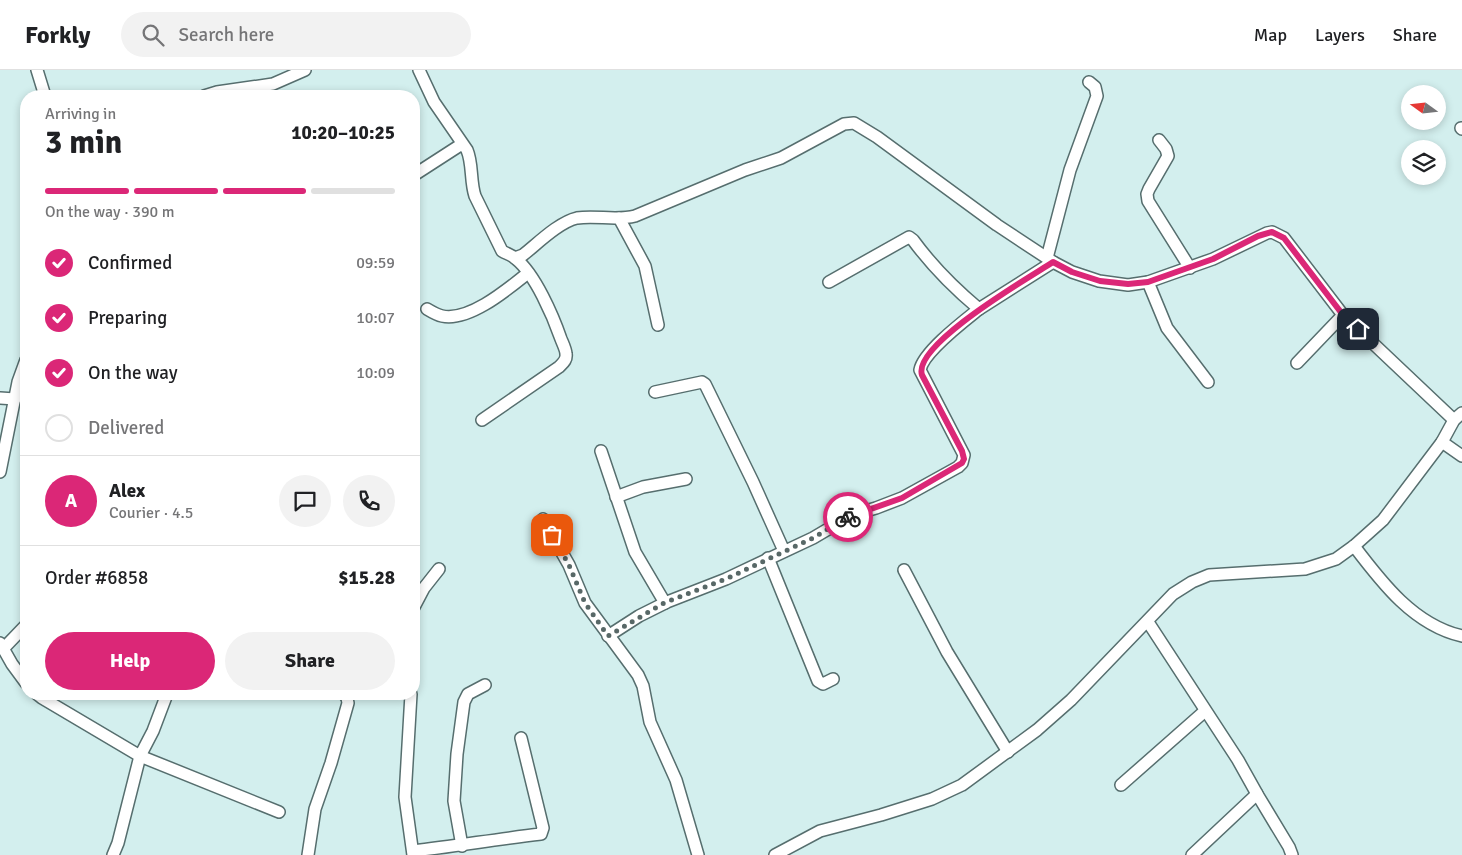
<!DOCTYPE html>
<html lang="en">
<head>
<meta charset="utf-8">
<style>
  :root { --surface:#fff; --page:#f2f2f2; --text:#202124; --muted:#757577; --line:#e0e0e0; --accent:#db2777 }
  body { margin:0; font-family:Signika,sans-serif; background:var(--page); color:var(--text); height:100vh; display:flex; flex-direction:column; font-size:19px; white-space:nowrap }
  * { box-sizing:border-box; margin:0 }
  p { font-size:16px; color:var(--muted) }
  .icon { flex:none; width:28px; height:28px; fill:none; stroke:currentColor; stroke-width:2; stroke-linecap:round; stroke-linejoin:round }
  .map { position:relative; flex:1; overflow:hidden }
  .side { position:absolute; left:20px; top:20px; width:400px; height:610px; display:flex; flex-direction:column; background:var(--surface); border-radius:20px; box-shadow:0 2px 8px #0003 }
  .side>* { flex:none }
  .needle { width:32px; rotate:285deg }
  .fabs { position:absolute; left:1401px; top:15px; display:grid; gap:10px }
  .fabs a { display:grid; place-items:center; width:45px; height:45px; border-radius:50%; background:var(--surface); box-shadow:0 2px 8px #0003; font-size:25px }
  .pin { position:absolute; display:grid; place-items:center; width:42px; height:42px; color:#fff; margin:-21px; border-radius:10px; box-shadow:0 2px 8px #0006 }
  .courier { position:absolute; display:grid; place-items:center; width:50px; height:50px; margin:-25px; border:4px solid #db2777; border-radius:50%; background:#fff; color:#222; box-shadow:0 1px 6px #0007 }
  .head em { font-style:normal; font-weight:700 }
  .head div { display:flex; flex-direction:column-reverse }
  .head { display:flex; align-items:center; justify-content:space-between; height:85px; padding:0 25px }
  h1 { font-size:32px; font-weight:700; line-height:38px }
  .bar { display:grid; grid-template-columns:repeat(4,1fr); gap:8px 5px; align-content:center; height:60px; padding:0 25px }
  .bar i { height:6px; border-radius:4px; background:var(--line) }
  .bar .current { background:var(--accent) }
  .bar p { grid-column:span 4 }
  .line { display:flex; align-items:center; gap:12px; padding:0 25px; border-top:1px solid var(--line) }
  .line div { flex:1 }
  .round { display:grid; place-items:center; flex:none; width:52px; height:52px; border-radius:26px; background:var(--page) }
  ol { padding:0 25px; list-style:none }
  li { display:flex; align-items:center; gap:15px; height:55px }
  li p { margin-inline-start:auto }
  li .icon { padding:5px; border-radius:50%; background:var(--accent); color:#fff; stroke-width:4 }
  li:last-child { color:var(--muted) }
  li i { width:28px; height:28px; border:2px solid var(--line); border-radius:50% }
  .button { display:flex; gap:10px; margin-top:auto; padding:10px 25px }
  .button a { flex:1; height:58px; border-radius:30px; background:var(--accent); color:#fff; font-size:20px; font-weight:700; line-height:58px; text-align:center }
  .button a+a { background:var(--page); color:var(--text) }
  header { display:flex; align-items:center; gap:30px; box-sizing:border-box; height:70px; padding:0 25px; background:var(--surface); border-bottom:1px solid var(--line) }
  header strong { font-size:24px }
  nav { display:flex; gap:28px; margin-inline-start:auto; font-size:18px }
  .search { width:350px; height:45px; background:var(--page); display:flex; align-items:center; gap:12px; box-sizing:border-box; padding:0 18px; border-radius:28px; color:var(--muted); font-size:19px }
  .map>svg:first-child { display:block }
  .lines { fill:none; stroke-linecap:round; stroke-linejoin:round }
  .minor-casing { stroke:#566e6e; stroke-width:14 }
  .minor { stroke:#fff; stroke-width:11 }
  .done { stroke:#586867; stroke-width:5; stroke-dasharray:0 9 }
  .route { stroke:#db2777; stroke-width:6 }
</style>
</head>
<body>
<header>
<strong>Forkly</strong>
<div class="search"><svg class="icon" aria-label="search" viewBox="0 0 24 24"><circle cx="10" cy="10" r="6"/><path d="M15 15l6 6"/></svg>Search here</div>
<nav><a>Map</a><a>Layers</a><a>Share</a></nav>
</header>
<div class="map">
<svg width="1462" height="785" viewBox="0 0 1462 785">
  <rect width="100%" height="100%" fill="#d3efee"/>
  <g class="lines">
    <defs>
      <g id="minor">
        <path d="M37 0 45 26"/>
        <path d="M419 0 434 32 467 80C473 94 470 111 475 126L502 181C507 184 512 185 516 189 535 204 553 246 561 269 563 274 566 280 566 284 567 290 563 293 559 297L482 350"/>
        <path d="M204 26 217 22 273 14 305 0"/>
        <path d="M1461 58 1462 59"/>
        <path d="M1159 70 1166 79 1168 86 1149 119 1147 124 1148 131 1190 198"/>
        <path d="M414 105 462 74"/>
        <path d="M619 148 645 196 658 255"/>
        <path d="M515 188 523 185C537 174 559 152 577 148 596 145 616 151 635 146L745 100 781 88 844 54 854 53 877 67 997 155 1053 192 1072 202 1099 211 1128 215 1148 212 1213 189 1267 163 1272 162 1284 168 1343 245 1454 350"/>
        <path d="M1047 188 1070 100 1097 26 1095 17 1089 12"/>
        <path d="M829 212 909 167 913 170C932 196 954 218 979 239L1053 192"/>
        <path d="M1148 212 1167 258 1208 312"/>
        <path d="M427 239C432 242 437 245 442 246 469 252 508 219 528 203"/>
        <path d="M1297 293 1343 245"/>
        <path d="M655 322 702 312 705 314 753 412 784 481"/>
        <path d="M0 328 15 329"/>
        <path d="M1442 372 1462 386"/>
        <path d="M601 381 635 482 665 533"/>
        <path d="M0 402 18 312 26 290"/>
        <path d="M616 427 643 417 686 409"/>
        <path d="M543 449 569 495 585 533 638 605 643 616 650 652 676 710 698 785"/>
        <path d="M1354 476C1382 513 1414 555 1462 566"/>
        <path d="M768 488 818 611 823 614 833 609"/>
        <path d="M904 500 947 582 1008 682"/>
        <path d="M414 537 424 518 439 499"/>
        <path d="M1148 552 1238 690 1257 724 1289 777 1292 785"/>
        <path d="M608 566 639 546 667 532 726 509 813 468 852 445 876 438 902 428 958 397 962 393 964 385 920 300C923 282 964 251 979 239"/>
        <path d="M0 573 12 594 26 613"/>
        <path d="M3 579 26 555"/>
        <path d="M37 624 42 628 140 686 279 742"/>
        <path d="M411 624 405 727 413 785"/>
        <path d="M1121 715 1205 641"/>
        <path d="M462 776 454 731 457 684 464 632 468 624 485 615"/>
        <path d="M413 781C456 776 498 769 541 764L543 758 521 668"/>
        <path d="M113 785 118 773 140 686 153 661 167 624"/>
        <path d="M308 785 315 739 331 693 348 633 347 628 344 624"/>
        <path d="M775 785 820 761 881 745 932 729 962 715 1037 660 1071 630 1173 524 1192 512 1209 505 1305 499 1336 489 1354 476 1383 450 1442 372 1454 350 1462 343"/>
        <path d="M1192 785 1257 724"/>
      </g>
    </defs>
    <use href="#minor" class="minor-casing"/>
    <use href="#minor" class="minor"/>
  </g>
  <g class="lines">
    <path class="done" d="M552 465 569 495 585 533 608 566 664 533 726 509 813 468 848 447"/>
    <path class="route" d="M848 447 902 428 962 393 964 389 962 381 922 305C912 275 1030 207 1053 192L1072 202 1100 211 1128 214 1148 212 1213 189 1258 166 1272 162 1284 168 1343 245 1358 259"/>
  </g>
</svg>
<div class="fabs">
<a><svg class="needle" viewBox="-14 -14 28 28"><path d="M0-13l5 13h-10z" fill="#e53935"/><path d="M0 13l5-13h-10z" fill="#757577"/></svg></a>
<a><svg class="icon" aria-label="layers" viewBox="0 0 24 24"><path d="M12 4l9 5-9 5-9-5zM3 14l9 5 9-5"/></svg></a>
</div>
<div class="pin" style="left:552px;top:465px;background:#ea580c"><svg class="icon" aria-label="bag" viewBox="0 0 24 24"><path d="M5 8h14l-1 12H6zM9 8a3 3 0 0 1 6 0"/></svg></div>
<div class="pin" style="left:1358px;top:259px;background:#1f2937"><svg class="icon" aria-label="home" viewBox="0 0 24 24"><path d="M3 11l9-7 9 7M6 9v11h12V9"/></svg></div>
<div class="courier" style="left:848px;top:447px"><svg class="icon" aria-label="bike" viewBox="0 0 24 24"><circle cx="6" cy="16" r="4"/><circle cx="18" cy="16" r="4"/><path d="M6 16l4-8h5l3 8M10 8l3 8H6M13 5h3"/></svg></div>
<section class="side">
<div class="head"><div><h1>3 min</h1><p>Arriving in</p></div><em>10:20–10:25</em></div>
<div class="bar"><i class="current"></i><i class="current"></i><i class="current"></i><i></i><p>On the way · 390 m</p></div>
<ol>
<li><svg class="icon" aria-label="check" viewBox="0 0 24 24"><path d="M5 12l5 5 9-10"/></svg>Confirmed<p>09:59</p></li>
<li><svg class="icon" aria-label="check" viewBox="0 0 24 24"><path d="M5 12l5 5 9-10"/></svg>Preparing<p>10:07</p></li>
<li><svg class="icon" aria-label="check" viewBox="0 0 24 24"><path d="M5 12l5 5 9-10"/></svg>On the way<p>10:09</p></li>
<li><i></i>Delivered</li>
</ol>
<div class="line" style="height:90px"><b class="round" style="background:var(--accent);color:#fff">A</b><div><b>Alex</b><p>Courier · 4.5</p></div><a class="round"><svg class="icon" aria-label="chat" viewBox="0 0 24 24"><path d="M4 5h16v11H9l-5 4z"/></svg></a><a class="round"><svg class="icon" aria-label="phone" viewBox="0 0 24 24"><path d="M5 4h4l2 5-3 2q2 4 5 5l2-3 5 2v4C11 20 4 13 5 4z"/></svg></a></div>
<div class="line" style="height:65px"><div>Order #6858</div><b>$15.28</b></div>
<div class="button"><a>Help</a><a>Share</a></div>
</section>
</div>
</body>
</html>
